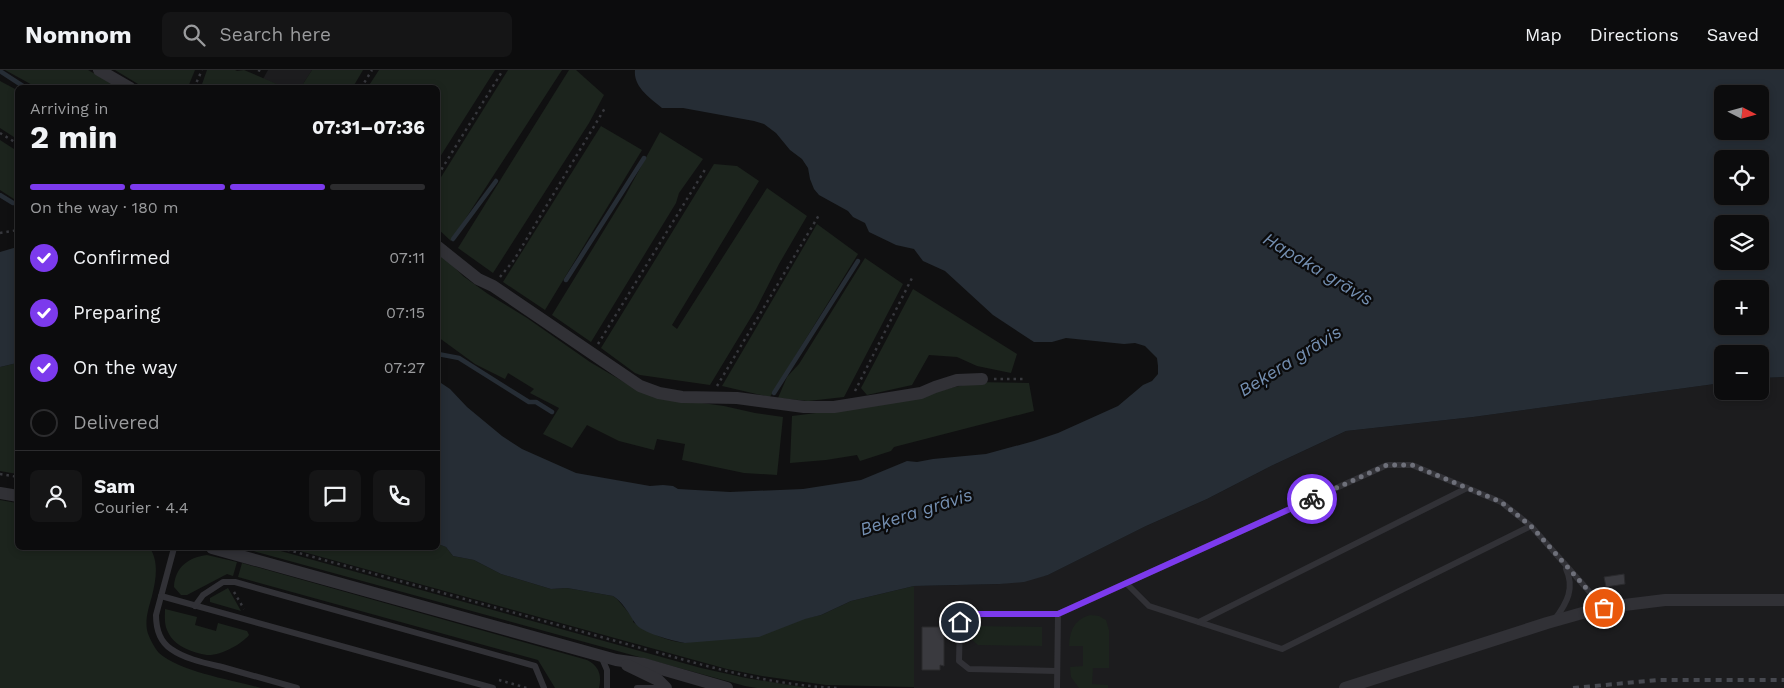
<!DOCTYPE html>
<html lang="en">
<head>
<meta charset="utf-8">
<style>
  :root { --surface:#0c0c0d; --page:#151516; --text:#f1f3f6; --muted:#9a9b9d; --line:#2c2c2e; --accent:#7c3aed }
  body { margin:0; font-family:"Work Sans",sans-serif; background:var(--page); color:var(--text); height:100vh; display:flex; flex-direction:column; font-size:19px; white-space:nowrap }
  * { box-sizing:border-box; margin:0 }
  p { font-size:16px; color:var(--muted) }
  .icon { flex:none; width:28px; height:28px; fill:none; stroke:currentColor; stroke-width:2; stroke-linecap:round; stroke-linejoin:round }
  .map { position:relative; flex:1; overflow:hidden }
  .side { position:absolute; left:15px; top:15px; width:425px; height:465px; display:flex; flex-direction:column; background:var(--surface); border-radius:8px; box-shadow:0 2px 8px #0003,0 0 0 1px var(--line) }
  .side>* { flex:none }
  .needle { width:32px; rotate:96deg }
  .tools { position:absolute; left:1714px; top:15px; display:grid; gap:10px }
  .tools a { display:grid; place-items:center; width:55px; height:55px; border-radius:8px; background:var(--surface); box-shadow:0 2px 8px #0003,0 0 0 1px var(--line); font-size:25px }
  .pin { position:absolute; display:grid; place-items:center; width:42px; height:42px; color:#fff; margin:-21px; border:2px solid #fff; border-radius:50%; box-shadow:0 1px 5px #0007 }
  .courier { position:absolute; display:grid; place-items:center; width:50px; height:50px; margin:-25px; border:4px solid #7c3aed; border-radius:50%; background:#fff; color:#222; box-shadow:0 1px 6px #0007 }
  .headline em { font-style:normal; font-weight:700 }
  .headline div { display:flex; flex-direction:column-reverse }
  .headline { display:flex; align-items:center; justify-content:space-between; height:85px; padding:0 15px }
  h1 { font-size:32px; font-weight:700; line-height:38px }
  .bar { display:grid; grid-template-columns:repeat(4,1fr); gap:8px 5px; align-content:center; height:60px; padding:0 15px }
  .bar i { height:6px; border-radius:4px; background:var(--line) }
  .bar .selected { background:var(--accent) }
  .bar p { grid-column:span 4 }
  .line { display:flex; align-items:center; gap:12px; padding:0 15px; border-top:1px solid var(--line) }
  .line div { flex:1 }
  .round { display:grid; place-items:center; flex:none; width:52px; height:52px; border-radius:8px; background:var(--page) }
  ol { padding:0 15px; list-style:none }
  li { display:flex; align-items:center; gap:15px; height:55px }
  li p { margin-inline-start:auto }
  li .icon { padding:5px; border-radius:50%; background:var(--accent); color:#fff; stroke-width:4 }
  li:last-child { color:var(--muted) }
  li i { width:28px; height:28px; border:2px solid var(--line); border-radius:50% }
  header { display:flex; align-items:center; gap:30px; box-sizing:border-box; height:70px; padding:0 25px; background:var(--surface); border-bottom:1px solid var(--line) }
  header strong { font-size:24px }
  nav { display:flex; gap:28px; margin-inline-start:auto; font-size:18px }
  .search { width:350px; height:45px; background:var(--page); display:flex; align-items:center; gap:12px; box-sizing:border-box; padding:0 18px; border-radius:8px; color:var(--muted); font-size:19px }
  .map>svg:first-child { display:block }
  .built { fill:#1c1c1e }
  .green { fill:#1c241d }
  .water { fill:#262d35; fill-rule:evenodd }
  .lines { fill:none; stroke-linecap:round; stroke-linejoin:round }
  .stream { stroke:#262d35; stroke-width:4.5 }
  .building { fill:#3a3a3f; stroke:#2a2a2d }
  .path { stroke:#37383d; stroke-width:2.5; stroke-dasharray:2.5 4; stroke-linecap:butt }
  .service { stroke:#313136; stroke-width:6 }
  .minor { stroke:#313136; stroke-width:12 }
  .rail { stroke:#474950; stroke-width:4; stroke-dasharray:6 5; stroke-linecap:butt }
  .done { stroke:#6e707a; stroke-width:5; stroke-dasharray:0 9 }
  .route { stroke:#7c3aed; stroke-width:6 }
  .labels { text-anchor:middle; stroke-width:4.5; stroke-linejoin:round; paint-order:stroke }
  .water-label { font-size:18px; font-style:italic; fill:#748fb1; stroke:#0b0b0c }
</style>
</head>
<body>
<header>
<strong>Nomnom</strong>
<div class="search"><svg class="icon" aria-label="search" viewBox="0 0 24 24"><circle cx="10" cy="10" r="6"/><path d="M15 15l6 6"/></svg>Search here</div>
<nav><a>Map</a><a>Directions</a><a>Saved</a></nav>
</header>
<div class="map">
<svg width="1784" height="618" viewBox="0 0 1784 618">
  <rect width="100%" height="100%" fill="#101011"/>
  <g class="built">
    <path d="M268 0H312L301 17H284L263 9Z"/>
    <path d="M1784 307V618H914V516L1000 514 1048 505 1146 456 1207 429 1271 396 1346 361 1473 347 1722 313V321H1760V308Z"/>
  </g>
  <g class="green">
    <path d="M5 0H88L118 17H36Z"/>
    <path d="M115 0H195L188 17H143Z"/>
    <path d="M207 0H235L237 1 244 0 284 17H201Z"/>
    <path d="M312 0H363L353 17H301Z"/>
    <path d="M379 0H495L438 90V18L368 17Z"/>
    <path d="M508 0H562L451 171 438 159V112Z"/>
    <path d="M569 0H576L604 25 589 53 493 203 458 178Z"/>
    <path d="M0 11 17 20V69L0 58Z"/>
    <path d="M601 56 642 80 545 240 503 212Z"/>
    <path d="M660 62 703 89 679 123 676 133 591 272 552 245 625 126Z"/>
    <path d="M0 70 17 81V131L0 120Z"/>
    <path d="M714 94 737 96 759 111 672 255 677 259 767 118 807 146 779 194 756 239 710 315 640 305 635 303 601 278Z"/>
    <path d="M817 154 858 184 770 327 722 316Z"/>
    <path d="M438 181 463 206 488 224 527 248 590 292 639 321 695 332 724 336 755 343 783 347 777 405 744 403 682 390 685 374 657 369 654 380 619 371 587 355 572 378 543 364 559 338 530 323 534 319 508 303 505 309 475 294 438 267Z"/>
    <path d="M865 188 903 214 844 327 808 331 778 328 787 307 799 294Z"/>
    <path d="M913 219 1017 284 1011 303 977 296 957 287 929 285 912 315 867 325 861 318Z"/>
    <path d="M17 293H18L17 404 0 401V297Z"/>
    <path d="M975 312 1029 313 1034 341 894 377 891 381 860 391 857 385 826 390 790 393 792 346 887 334Z"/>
    <path d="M0 430 17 433 18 478H150C159 492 156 510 152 526 149 537 145 548 147 560 148 566 155 579 159 583 180 602 233 610 261 618H0Z"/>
    <path d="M438 474 446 477 453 486 474 490 501 504 551 519 567 518 613 526 617 529 634 549 633 552C650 563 666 571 685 573L821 545 851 531 914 516V617L826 615 762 606 727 599 289 478H438Z"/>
    <path d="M246 478H270L701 598 746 608 808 618H757L745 616 246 479Z"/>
    <path d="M207 485 237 492 233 506 227 504 187 525H181L174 517C175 497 189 487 207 485Z"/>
    <path d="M242 493 587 590C599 596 602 605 599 618H555L538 590 238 507Z"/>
    <path d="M228 518 241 541 210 532V528Z"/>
    <path d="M165 539 197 547 195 555 216 561 218 553 247 561 249 565C242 574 220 586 207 585 193 583 174 576 168 562 164 555 165 547 165 539Z"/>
    <path d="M1090 545 1099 546 1106 550 1109 560V598H1093L1092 614 1108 615V618H1079L1071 607 1070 597 1083 596V576H1069C1070 560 1074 550 1090 545Z"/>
    <path d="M978 556 1042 557V576L978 575 972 570V562Z"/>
  </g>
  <g class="water">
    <path d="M635 0H1784V307L1760 308V284H1722V313L1473 347 1346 361 1271 396 1207 429 1146 456 1048 505 1024 512 1000 514 914 516 851 531 821 545 805 549 759 567 685 573C674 571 641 563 635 553 629 544 623 532 613 526L567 518 551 519 501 504 474 490 453 486 446 477 438 474V311L450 319 467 337 502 366 522 379 576 403 650 416 663 415 673 416 678 419 730 422 803 419 861 410 907 391 917 392 933 389 986 384 1034 371 1058 363 1118 336 1143 315 1152 311 1158 304V296L1157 288 1145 276 1135 273 1124 274 1066 268 1052 272H1034L993 245 945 201 923 191 914 179 896 175 869 162 865 153 853 147 848 141 819 125 814 119 810 109 808 98 802 89 790 80 776 63 764 54 754 51 683 38H662C651 29 633 17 635 0ZM1722 24H1760V61H1722ZM1722 89H1760V126H1722ZM1722 154H1760V191H1722ZM1722 219H1760V256H1722Z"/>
    <path d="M17 177V293L0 297V182Z"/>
  </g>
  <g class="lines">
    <g class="stream">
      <path d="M0 1 26 18"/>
      <path d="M0 125 13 133"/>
      <path d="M453 169 496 111"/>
      <path d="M566 210 644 88"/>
      <path d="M438 284 459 288 529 332H536L552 342"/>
      <path d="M774 323 858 191"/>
    </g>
  </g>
  <g class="building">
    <path d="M1624 504 1625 514 1606 517 1604 507Z"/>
    <path d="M922 557H944V596L940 595V600H922Z"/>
  </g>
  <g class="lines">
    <g class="path">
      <path d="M258 0 263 2"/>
      <path d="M194 18 202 0"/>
      <path d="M361 18 372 0"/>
      <path d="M0 63 18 74"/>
      <path d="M438 105 503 0"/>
      <path d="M0 163 18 160"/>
      <path d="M500 207 514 190 605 38"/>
      <path d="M598 274 706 98"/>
      <path d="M994 309H1023"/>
      <path d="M717 316 819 145"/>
      <path d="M855 321 912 208"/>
      <path d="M0 404 18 407"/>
      <path d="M281 478 648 580"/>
      <path d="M234 522 244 539"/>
      <path d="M656 582C716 599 777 616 839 618"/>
      <path d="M499 610 527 618"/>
    </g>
    <g class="service">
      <path d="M174 478 156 545C156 558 159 571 171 579 185 589 205 593 222 597 247 604 272 611 297 618"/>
      <path d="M1126 513 1149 536 1282 579 1531 456"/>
      <path d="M161 526 493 618"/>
      <path d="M195 536 203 525 223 512H235L535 596 544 618"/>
      <path d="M1555 549C1567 533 1575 518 1566 499"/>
      <path d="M1199 552 1467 418"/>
      <path d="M601 586 607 600V618"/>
      <path d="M1057 601 969 599 959 591 960 552 971 544H1058"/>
      <path d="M637 618H659"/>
      <path d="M1057 618 1058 544 1387 395H1412L1501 432 1531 456 1603 537"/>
    </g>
    <g class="minor">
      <path d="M99 0 130 18"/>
      <path d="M438 177 478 209 493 216 640 316 659 323 682 327 737 328 804 337H834L921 323 935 317 957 310 982 309"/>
      <path d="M0 423 18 426"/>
      <path d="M212 478 616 590 644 594 727 618"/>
      <path d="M627 595 658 610 666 618"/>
      <path d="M1345 618 1547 553 1600 538 1665 530H1784"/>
    </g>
    <path class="rail" d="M1573 618 1658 610H1784"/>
  </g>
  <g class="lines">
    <path class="done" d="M1312 429 1387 395H1412L1501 432 1531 456 1604 538"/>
    <path class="route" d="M960 552 970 544H1058L1312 429"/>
  </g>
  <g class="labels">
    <g class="water-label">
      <text transform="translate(1318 199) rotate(31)" y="6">Hapaka grāvis</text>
      <text transform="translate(1290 291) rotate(-32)" y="6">Beķera grāvis</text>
      <text transform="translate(916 442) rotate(-18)" y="6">Beķera grāvis</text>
    </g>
  </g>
</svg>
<div class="tools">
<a><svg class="needle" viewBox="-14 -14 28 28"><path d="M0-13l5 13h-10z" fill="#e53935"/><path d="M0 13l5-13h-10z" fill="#9a9b9d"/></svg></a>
<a><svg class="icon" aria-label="locate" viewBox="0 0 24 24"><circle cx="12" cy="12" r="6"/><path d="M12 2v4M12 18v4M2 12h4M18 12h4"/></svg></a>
<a><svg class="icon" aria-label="layers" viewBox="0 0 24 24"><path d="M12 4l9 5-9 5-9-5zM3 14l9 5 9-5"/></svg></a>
<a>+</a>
<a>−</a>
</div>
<div class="pin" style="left:1604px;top:538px;background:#ea580c"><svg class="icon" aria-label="bag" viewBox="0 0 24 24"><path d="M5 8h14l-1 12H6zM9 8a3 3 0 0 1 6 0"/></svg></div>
<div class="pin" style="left:960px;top:552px;background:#1f2937"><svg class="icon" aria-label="home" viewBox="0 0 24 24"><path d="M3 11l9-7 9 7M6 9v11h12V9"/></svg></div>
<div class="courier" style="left:1312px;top:429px"><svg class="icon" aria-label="bike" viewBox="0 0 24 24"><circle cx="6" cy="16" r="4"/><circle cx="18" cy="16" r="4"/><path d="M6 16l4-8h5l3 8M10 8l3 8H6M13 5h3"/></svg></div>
<section class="side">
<div class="headline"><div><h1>2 min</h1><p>Arriving in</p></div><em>07:31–07:36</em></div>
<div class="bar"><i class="selected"></i><i class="selected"></i><i class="selected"></i><i></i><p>On the way · 180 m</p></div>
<ol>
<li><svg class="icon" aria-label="check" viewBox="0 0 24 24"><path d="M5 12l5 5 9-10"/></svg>Confirmed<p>07:11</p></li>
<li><svg class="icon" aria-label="check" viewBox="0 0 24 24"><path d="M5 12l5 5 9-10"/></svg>Preparing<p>07:15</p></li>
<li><svg class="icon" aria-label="check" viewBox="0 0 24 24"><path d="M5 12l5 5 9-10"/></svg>On the way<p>07:27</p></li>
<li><i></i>Delivered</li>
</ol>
<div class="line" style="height:90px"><a class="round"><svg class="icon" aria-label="person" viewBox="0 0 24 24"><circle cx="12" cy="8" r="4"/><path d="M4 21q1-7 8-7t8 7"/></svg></a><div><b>Sam</b><p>Courier · 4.4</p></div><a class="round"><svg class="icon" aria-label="chat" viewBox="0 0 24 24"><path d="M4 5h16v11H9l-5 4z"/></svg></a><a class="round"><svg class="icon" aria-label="phone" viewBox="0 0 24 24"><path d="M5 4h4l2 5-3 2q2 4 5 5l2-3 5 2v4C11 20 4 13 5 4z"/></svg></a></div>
</section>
</div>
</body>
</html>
